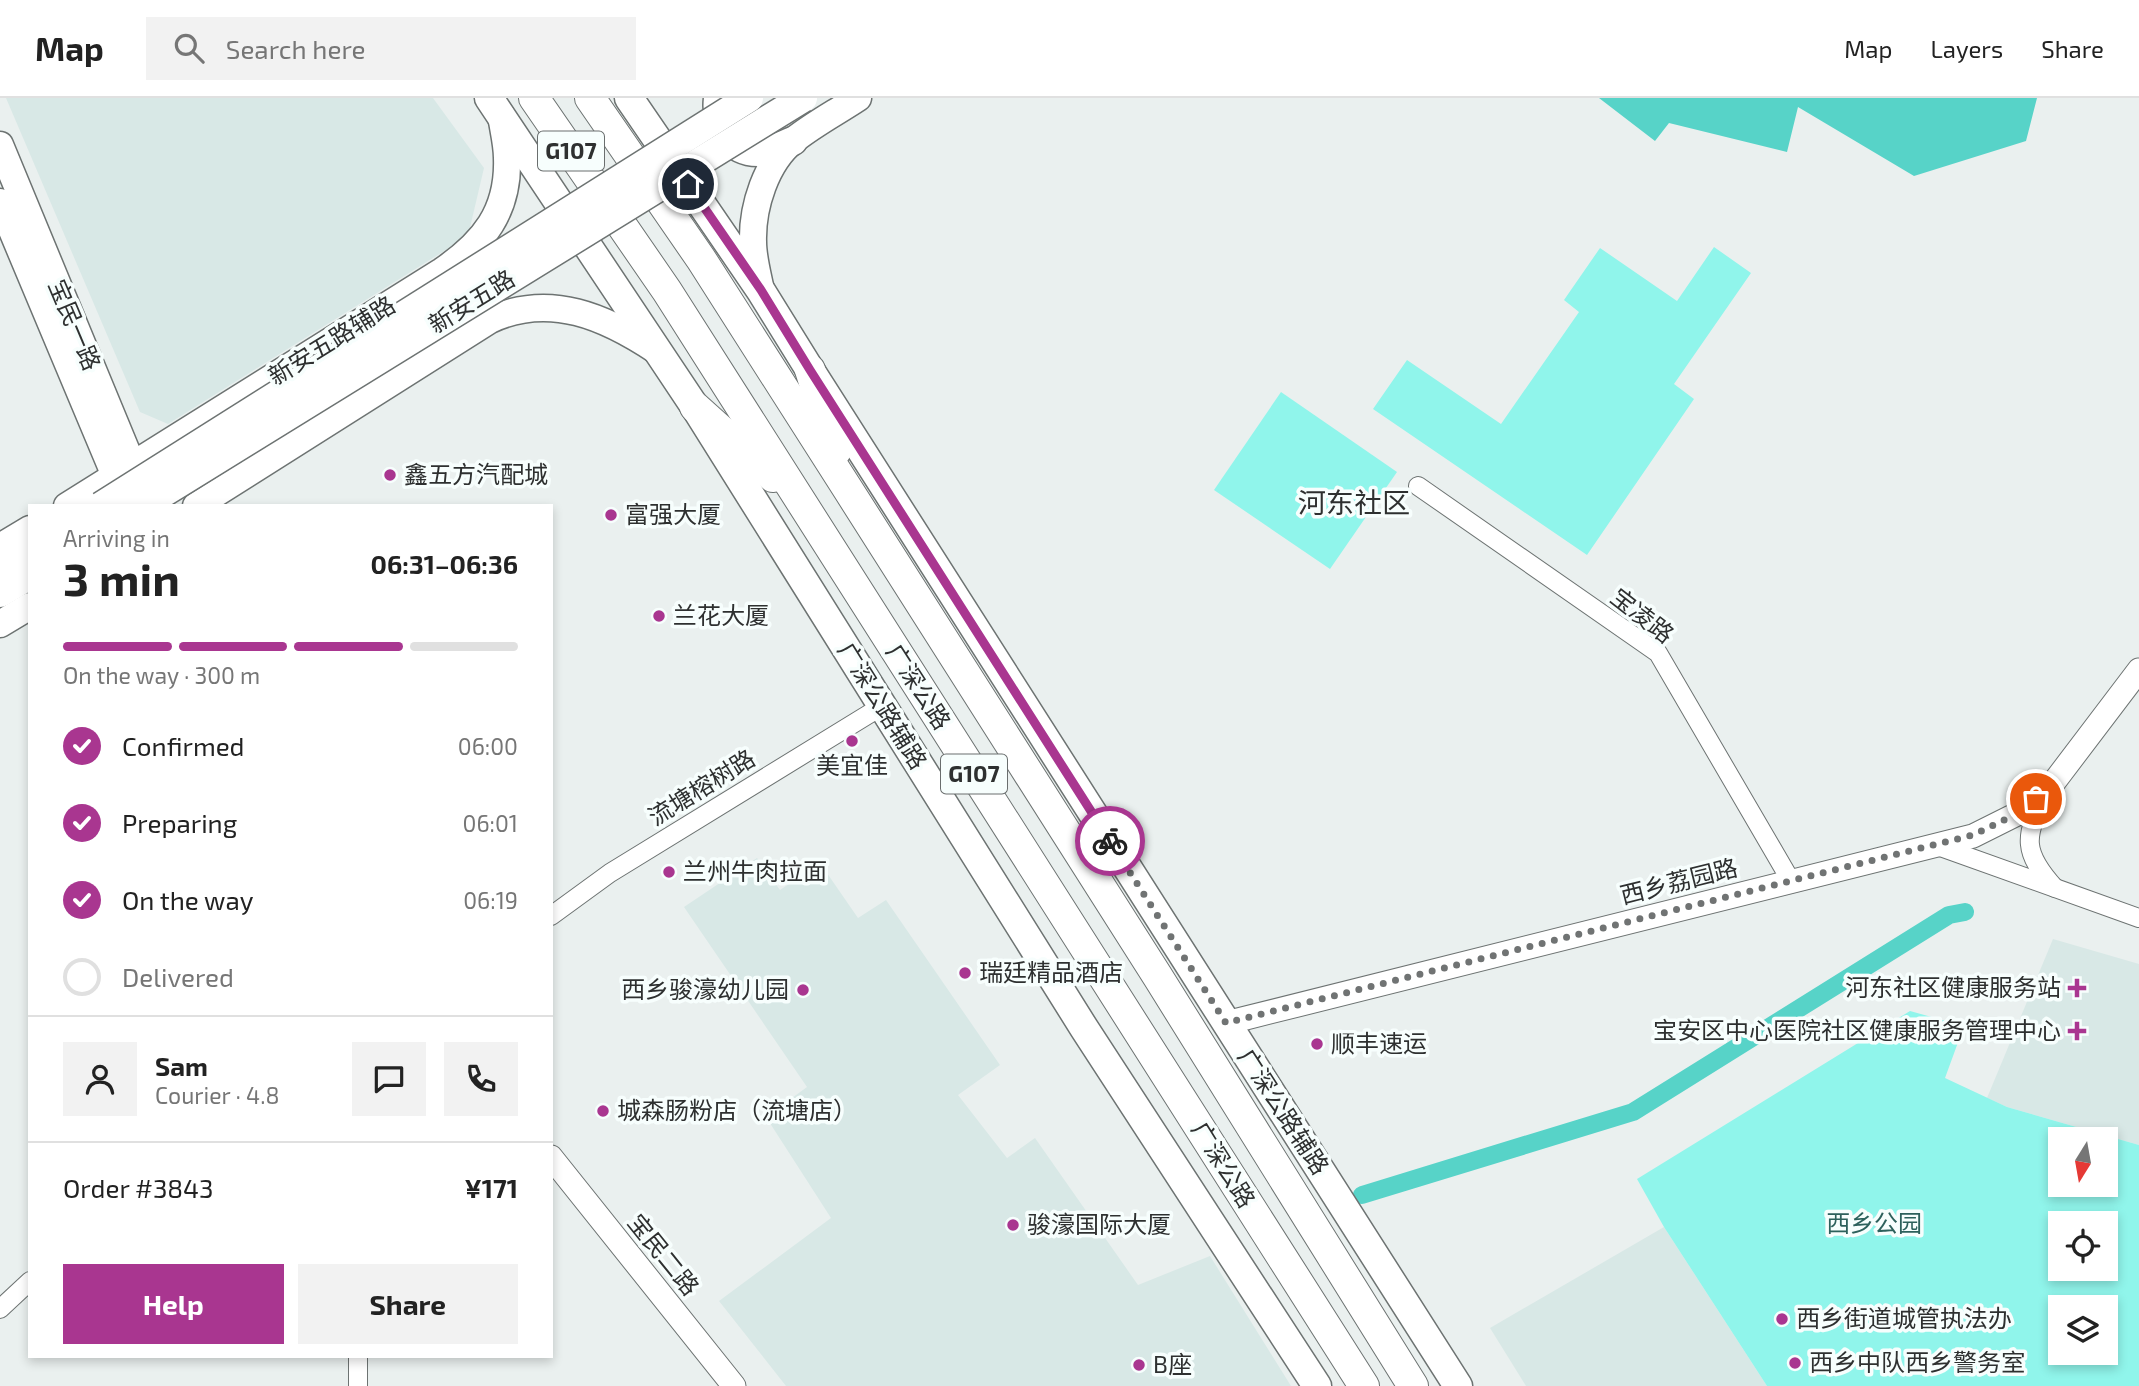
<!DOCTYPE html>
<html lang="en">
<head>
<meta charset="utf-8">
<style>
  :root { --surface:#fff; --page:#f2f2f2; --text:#222; --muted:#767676; --line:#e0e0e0; --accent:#a93690 }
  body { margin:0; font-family:"Exo 2","Noto Sans SC",sans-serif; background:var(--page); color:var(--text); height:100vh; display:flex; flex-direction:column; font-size:26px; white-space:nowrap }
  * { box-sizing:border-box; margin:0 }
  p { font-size:23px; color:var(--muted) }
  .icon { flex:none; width:38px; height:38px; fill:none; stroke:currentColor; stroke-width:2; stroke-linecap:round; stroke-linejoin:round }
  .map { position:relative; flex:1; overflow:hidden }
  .panel { position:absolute; left:28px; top:406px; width:525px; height:854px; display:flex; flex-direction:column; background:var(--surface); border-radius:0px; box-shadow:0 4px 10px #0003 }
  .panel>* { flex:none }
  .needle { width:46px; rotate:191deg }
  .controls { position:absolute; left:2048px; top:1029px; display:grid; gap:14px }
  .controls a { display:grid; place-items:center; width:70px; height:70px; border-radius:0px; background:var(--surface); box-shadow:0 4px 10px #0003; font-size:35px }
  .pin { position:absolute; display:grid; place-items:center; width:60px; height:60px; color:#fff; margin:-30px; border:4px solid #fff; border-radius:50%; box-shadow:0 2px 7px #0007 }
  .courier { position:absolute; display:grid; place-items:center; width:70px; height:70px; margin:-35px; border:5px solid #a93690; border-radius:50%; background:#fff; color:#222; box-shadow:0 2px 9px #0007 }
  .head em { font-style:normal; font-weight:700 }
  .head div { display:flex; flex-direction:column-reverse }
  .head { display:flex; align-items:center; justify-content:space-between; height:119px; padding:0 35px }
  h1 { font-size:46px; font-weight:700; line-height:52px }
  .bar { display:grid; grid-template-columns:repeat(4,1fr); gap:10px 7px; align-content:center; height:84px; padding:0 35px }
  .bar i { height:9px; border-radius:5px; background:var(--line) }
  .bar .selected { background:var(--accent) }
  .bar p { grid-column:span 4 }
  .line { display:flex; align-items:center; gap:18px; padding:0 35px; border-top:2px solid var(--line) }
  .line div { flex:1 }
  .round { display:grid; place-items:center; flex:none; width:74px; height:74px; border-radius:0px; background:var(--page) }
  ol { padding:0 35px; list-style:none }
  li { display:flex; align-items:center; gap:21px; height:77px }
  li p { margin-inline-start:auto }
  li .icon { padding:7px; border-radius:50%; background:var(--accent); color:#fff; stroke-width:4 }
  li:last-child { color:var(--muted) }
  li i { width:38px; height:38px; border:4px solid var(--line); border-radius:50% }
  .cta { display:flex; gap:14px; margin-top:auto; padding:14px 35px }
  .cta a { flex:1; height:80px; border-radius:0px; background:var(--accent); color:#fff; font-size:28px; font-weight:700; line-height:80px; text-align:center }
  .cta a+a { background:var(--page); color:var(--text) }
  header { display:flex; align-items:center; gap:42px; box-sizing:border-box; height:98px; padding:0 35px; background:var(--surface); border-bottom:2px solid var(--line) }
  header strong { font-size:33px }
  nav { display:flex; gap:38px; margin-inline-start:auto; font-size:24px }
  .search { width:490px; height:63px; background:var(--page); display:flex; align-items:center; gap:18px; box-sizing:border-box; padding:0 24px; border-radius:0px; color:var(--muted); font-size:26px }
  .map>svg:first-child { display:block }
  .built { fill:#d8e8e6 }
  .green { fill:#90f5eb; fill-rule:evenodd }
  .water { fill:#57d3c8 }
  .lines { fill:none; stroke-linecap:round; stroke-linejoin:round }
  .canal { stroke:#57d3c8; stroke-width:18 }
  .minor-casing { stroke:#6d7372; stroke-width:20 }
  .tertiary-casing { stroke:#6d7372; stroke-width:25 }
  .secondary-casing { stroke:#6d7372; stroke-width:29 }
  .primary-casing { stroke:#6d7372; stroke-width:31 }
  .trunk-casing { stroke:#6d7372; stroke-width:32 }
  .minor { stroke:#fff; stroke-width:18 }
  .tertiary { stroke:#fff; stroke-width:23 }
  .secondary { stroke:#fff; stroke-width:26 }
  .primary { stroke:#fff; stroke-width:28 }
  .trunk { stroke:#fff; stroke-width:30 }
  .primary-bridge-casing { stroke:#6d7372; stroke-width:31; stroke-linecap:butt }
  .primary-bridge { stroke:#fff; stroke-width:28 }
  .done { stroke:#707373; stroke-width:7; stroke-dasharray:0 12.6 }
  .route { stroke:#a93690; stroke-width:9 }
  .poi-dot { fill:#a93690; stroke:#f7fefd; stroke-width:2.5 }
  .labels { text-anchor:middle; stroke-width:7; stroke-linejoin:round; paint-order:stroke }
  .shield { fill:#f7fefd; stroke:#6a6e6e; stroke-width:2 }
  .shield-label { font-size:23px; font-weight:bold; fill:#2e3030 }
  .street-label { font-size:24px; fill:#2e3030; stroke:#f7fefd }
  .poi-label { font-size:24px; fill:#2e3030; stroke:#f7fefd; text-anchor:start }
  .park-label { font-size:24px; fill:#2d615c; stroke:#f7fefd }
  .quarter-label { font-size:28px; fill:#2e3030; stroke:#f7fefd }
</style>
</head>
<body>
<header>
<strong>Map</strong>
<div class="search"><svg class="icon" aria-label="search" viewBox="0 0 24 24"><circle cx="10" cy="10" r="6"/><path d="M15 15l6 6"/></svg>Search here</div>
<nav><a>Map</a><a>Layers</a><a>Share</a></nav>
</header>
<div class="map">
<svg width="2139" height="1288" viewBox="0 0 2139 1288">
  <rect width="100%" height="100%" fill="#eaf0ef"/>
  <g class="built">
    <path d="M6 0H433L484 70 468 138 168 326 140 314Z"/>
    <path d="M757 760 780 792 820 765 858 820 886 802 1000 967 958 997 1007 1060 1035 1040 1138 1187 1210 1158 1291 1288H786L719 1203 831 1120 766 1019 807 989 684 809Z"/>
    <path d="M2053 841 2139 866V1047L2007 1009 1987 1000Z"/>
    <path d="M1664 1129 1767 1288H1526L1490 1230Z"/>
  </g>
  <g class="green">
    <path d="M1714 149 1751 175 1674 286 1694 301 1587 457 1373 311 1407 262 1501 326 1579 214 1564 202 1600 150 1677 203Z"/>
    <path d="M1281 294 1397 374 1330 471 1214 392Z"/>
    <path d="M1910 913 1964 928 1945 980 2007 1009 2139 1047V1288H1767L1664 1129 1637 1081ZM2105 1041V1087H2060V1041ZM2060 1125H2105V1171H2060ZM2060 1209H2105V1255H2060Z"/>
  </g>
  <path class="water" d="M1599 0H2037L2026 43 1914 78 1798 9 1787 54 1669 25 1655 43Z"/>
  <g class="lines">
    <path class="canal" d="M1362 1097 1633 1014 1949 817 1965 814"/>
    <defs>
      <g id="minor">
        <path d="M1418 388 1658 555 1791 783"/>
        <path d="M2046 697C2023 738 2023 755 2055 790"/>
        <path d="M1935 747 2139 820"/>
        <path d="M551 818 610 775 882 608"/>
        <path d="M0 1211 30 1183"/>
        <path d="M358 1258V1288"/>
      </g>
      <g id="tertiary">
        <path d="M1226 925 1973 738 2021 714 2051 688 2139 572"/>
        <path d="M551 1059 734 1288"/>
      </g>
      <g id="secondary">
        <path d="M0 47 139 383"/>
        <path d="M0 104 115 378 125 391"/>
        <path d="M761 193C758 177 753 160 753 144 752 109 766 64 794 42 814 26 837 14 858 0"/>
        <path d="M67 408 442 173C483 145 509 114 507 60 507 46 503 31 501 17"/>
        <path d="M196 408 490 222C550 194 606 219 657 253"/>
        <path d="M0 449 30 431"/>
        <path d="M0 526 30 508"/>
      </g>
      <g id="primary">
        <path d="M489 0 695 309 1084 930 1317 1288"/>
        <path d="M629 0 761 193 810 272 1458 1288"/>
        <path d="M718 0C715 27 729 56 761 54 772 53 783 47 793 43"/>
        <path d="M0 471 30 452"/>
        <path d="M0 495 30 477"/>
      </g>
      <g id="trunk">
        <path d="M534 0 667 193 1364 1288"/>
        <path d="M590 0 701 161 849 393 1158 879 1413 1288"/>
        <path d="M810 272 836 353"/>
        <path d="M695 309 773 379"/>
      </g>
    </defs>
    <use href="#minor" class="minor-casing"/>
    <use href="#tertiary" class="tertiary-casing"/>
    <use href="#secondary" class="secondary-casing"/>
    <use href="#primary" class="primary-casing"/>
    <use href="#trunk" class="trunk-casing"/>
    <use href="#minor" class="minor"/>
    <use href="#tertiary" class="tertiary"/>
    <use href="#secondary" class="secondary"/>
    <use href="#primary" class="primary"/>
    <use href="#trunk" class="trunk"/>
    <defs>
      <g id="primary-bridge">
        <path d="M101 408 749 0"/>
        <path d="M142 408 803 0"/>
      </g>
    </defs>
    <use href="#primary-bridge" class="primary-bridge-casing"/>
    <use href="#primary-bridge" class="primary-bridge"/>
  </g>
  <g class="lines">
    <path class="done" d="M1110 743 1226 925 1973 737 2021 714 2036 701"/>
    <path class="route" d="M688 86 761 192 810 272 1110 743"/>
  </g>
  <g class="poi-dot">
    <circle cx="390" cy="377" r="7"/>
    <circle cx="611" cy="417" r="7"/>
    <circle cx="659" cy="518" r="7"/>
    <circle cx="852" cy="643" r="7"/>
    <circle cx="669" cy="774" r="7"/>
    <circle cx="965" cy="875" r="7"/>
    <path d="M2073.5 879.5h7v7h7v7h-7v7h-7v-7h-7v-7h7z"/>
    <circle cx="803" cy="892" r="7"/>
    <path d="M2073.5 922.5h7v7h7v7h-7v7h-7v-7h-7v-7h7z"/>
    <circle cx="1317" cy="946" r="7"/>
    <circle cx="603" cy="1013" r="7"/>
    <circle cx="1013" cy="1127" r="7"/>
    <circle cx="1782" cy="1221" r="7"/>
    <circle cx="1795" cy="1265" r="7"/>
    <circle cx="1139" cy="1267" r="7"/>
  </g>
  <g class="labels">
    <g class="shield">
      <rect x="538" y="33.5" width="66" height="39" rx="5"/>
      <rect x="941" y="656.5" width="66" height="39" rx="5"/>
    </g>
    <g class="shield-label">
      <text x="571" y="61">G107</text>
      <text x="974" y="684">G107</text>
    </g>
    <g class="street-label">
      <text transform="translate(472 204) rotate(-32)" y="8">新安五路</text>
      <text transform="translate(74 227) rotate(67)" y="8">宝民一路</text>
      <text transform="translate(332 243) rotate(-32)" y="8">新安五路辅路</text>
      <text transform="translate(1642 518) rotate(38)" y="8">宝凌路</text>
      <text transform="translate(918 589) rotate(57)" y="8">广深公路</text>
      <text transform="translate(882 608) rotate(58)" y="8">广深公路辅路</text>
      <text transform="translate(702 690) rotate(-32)" y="8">流塘榕树路</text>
      <text transform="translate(1679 784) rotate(-14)" y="8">西乡荔园路</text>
      <text transform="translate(1283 1014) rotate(57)" y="8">广深公路辅路</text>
      <text transform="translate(1223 1067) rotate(58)" y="8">广深公路</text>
      <text transform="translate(663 1157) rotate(51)" y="8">宝民二路</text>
    </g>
    <g class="poi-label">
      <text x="404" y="385">鑫五方汽配城</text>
      <text x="625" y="425">富强大厦</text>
      <text x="673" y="526">兰花大厦</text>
      <text x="852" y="676" text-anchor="middle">美宜佳</text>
      <text x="683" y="782">兰州牛肉拉面</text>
      <text x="979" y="883">瑞廷精品酒店</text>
      <text x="2061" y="898" text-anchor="end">河东社区健康服务站</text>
      <text x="789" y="900" text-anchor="end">西乡骏濠幼儿园</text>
      <text x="2061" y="941" text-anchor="end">宝安区中心医院社区健康服务管理中心</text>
      <text x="1331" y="954">顺丰速运</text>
      <text x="617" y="1021">城森肠粉店（流塘店）</text>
      <text x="1027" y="1135">骏濠国际大厦</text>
      <text x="1796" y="1229">西乡街道城管执法办</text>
      <text x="1809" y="1273">西乡中队西乡警务室</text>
      <text x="1153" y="1275">B座</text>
    </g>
    <g class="park-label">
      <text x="1874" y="1134">西乡公园</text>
    </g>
    <g class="quarter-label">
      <text x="1354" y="415">河东社区</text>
    </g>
  </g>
</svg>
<div class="controls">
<a><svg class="needle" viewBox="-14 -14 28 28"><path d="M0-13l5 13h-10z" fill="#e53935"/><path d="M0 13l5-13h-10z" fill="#767676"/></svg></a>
<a><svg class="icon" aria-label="locate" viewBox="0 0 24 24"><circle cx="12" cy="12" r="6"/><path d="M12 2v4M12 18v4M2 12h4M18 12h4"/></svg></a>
<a><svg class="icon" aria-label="layers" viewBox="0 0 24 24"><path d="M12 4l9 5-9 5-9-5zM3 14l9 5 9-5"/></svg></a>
</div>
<div class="pin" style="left:2036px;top:701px;background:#ea580c"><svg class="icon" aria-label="bag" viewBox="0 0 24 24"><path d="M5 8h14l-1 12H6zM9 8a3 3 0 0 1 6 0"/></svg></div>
<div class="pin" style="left:688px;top:86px;background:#1f2937"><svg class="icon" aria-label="home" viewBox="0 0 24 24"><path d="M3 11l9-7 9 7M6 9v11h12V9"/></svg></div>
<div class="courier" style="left:1110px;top:743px"><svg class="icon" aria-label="bike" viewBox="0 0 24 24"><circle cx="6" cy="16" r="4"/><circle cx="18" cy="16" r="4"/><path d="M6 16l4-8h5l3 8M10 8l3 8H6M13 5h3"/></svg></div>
<section class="panel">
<div class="head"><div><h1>3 min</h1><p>Arriving in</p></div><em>06:31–06:36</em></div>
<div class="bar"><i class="selected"></i><i class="selected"></i><i class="selected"></i><i></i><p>On the way · 300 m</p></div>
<ol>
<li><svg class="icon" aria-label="check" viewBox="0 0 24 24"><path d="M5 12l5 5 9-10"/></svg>Confirmed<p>06:00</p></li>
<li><svg class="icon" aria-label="check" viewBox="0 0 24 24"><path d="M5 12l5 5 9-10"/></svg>Preparing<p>06:01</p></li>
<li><svg class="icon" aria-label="check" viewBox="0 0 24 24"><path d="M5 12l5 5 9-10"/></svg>On the way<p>06:19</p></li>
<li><i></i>Delivered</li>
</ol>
<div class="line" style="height:126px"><a class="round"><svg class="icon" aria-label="person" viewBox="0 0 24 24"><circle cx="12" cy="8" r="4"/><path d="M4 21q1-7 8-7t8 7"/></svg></a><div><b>Sam</b><p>Courier · 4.8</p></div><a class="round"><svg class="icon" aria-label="chat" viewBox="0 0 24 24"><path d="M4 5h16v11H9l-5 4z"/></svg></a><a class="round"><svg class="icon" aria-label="phone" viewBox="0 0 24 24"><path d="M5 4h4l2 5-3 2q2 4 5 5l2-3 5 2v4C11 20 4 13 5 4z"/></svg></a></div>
<div class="line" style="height:91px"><div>Order #3843</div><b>¥171</b></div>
<div class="cta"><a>Help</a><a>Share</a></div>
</section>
</div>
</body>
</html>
